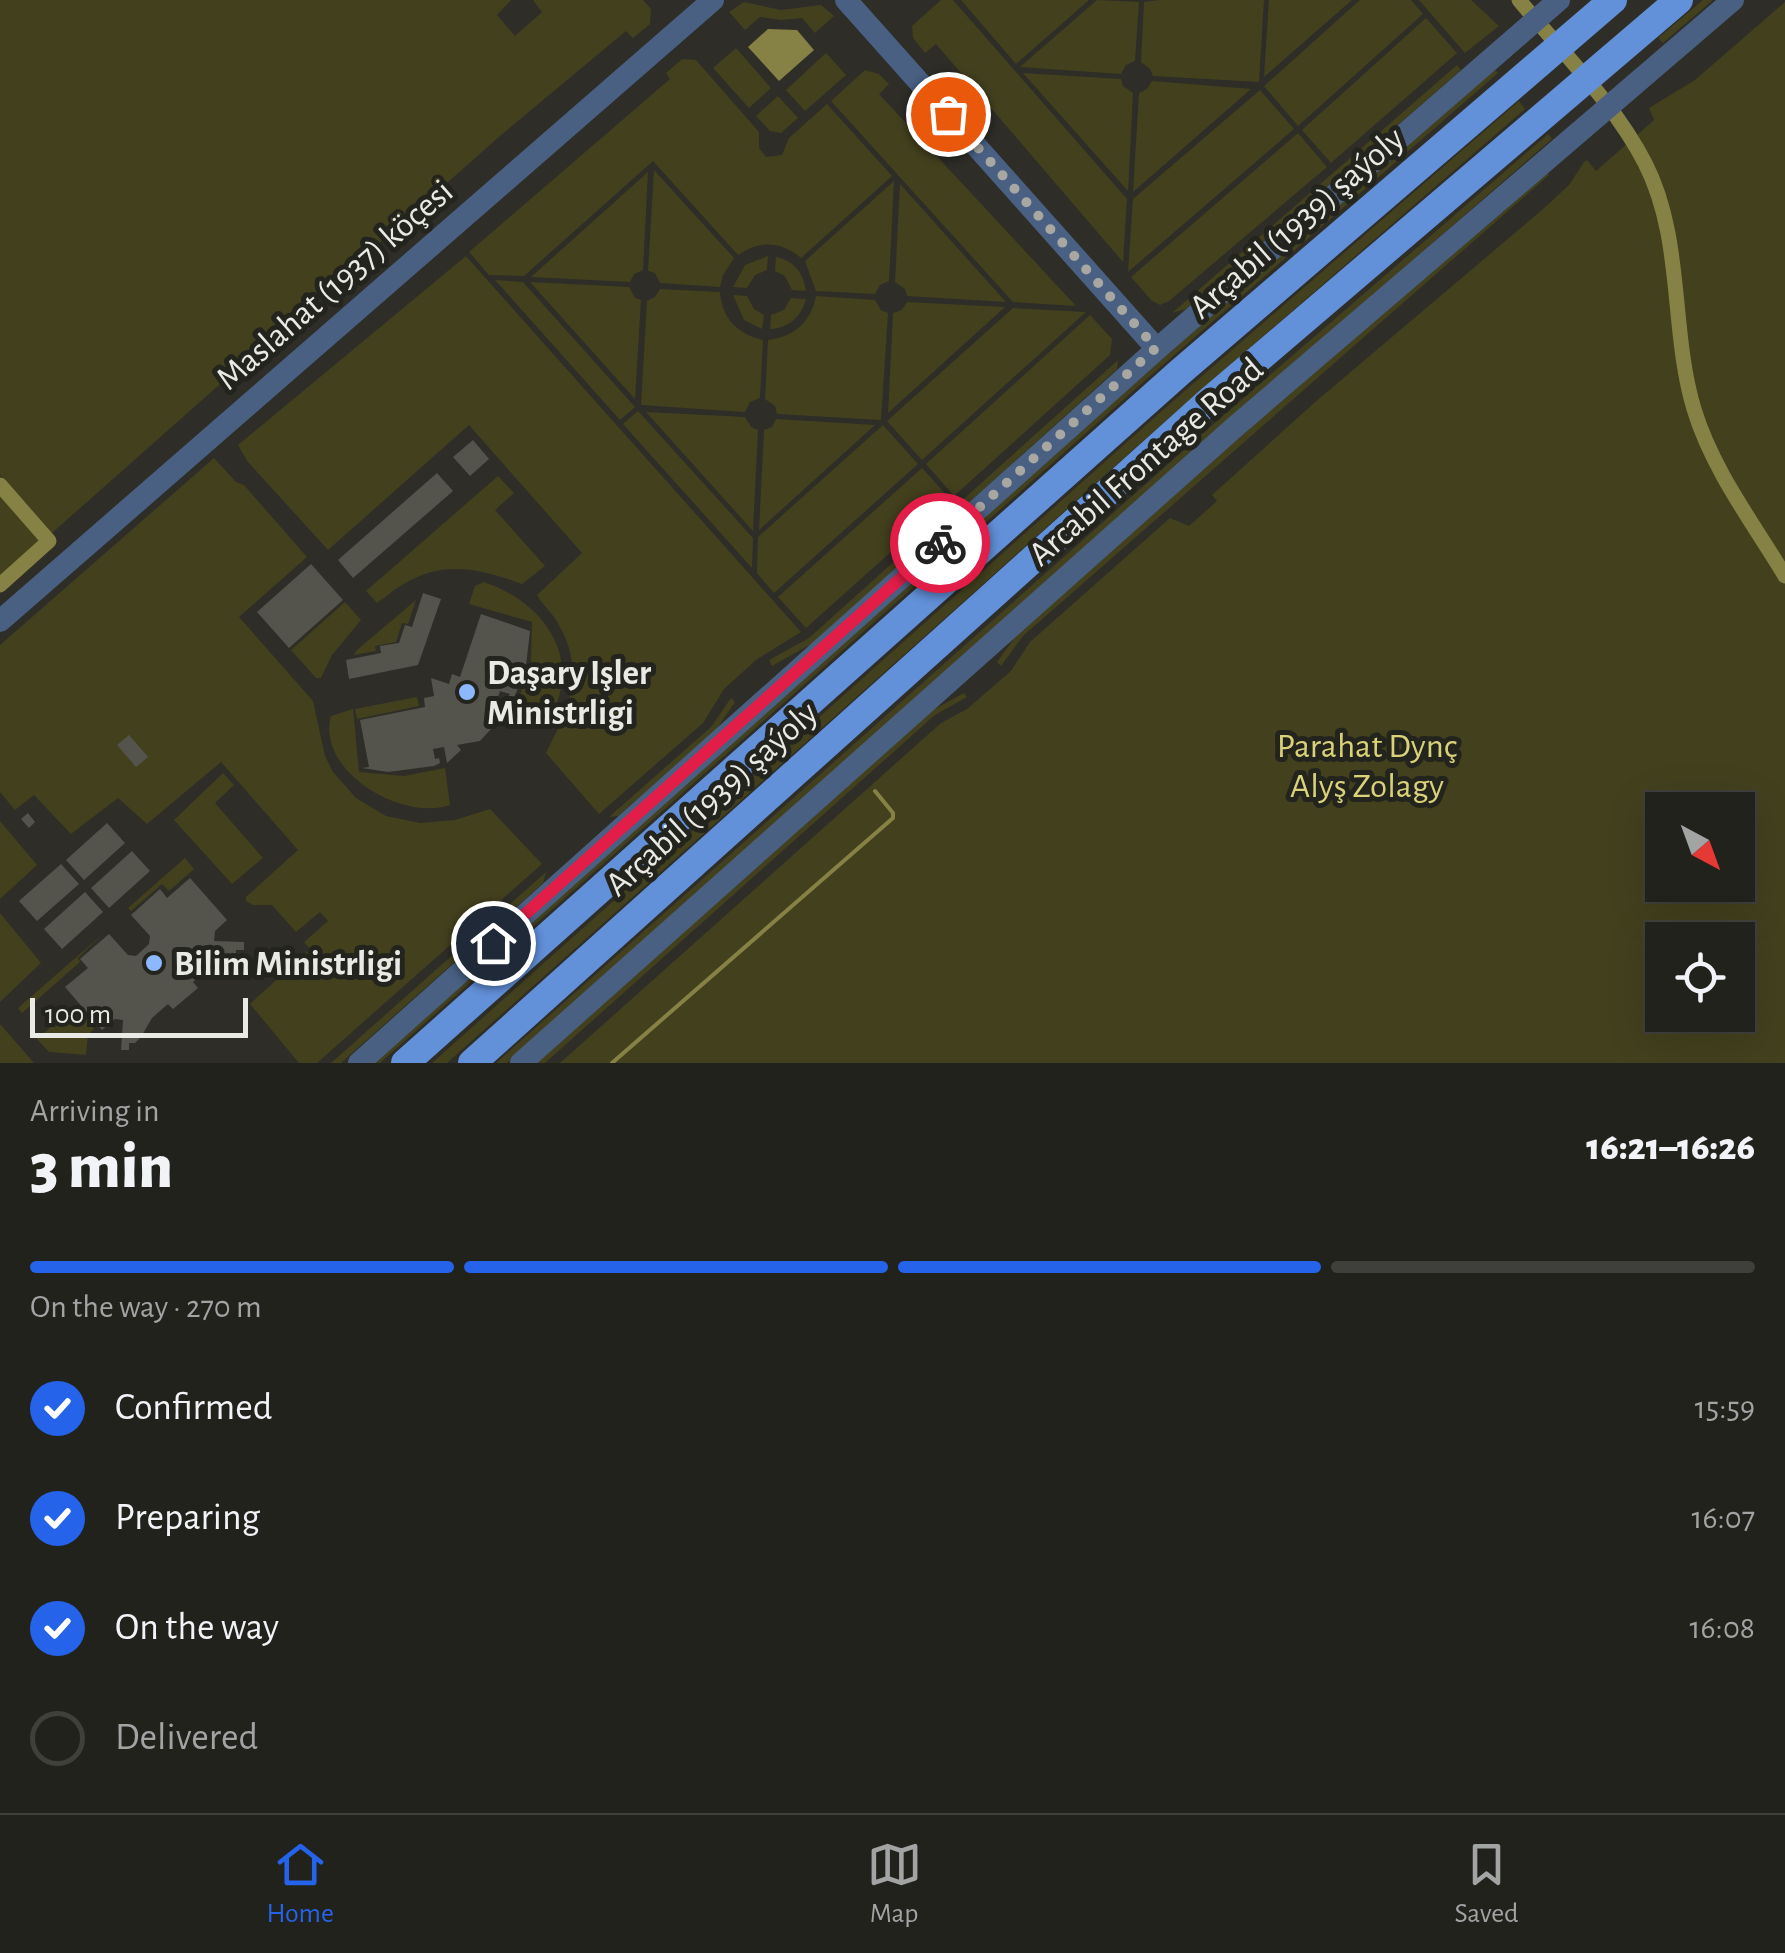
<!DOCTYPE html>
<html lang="en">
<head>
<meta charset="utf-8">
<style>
  :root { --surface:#22221d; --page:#2a2a26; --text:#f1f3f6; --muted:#a2a4a4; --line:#3f3f3b; --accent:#2563eb }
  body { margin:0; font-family:"Alegreya Sans",sans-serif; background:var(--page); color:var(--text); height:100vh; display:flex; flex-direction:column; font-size:38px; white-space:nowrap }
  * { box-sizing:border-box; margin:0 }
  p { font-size:32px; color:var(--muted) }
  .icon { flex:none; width:55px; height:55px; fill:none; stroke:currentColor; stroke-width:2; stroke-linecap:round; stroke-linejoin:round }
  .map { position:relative; height:1063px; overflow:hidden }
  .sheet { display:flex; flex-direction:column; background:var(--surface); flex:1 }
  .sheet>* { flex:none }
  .needle { width:65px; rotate:139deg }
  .tools { position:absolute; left:1645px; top:792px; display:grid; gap:20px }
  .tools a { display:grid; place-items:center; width:110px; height:110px; border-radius:0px; background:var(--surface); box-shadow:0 10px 40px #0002,0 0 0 2px var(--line); font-size:50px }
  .scale { position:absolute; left:30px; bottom:25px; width:218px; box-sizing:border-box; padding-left:10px; border:5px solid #e9e9e5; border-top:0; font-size:28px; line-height:35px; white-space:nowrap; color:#e9e9e5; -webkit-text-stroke:8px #24241e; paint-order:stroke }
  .pin { position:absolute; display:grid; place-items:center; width:85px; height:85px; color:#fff; margin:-42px; border:5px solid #fff; border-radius:50%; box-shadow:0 2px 10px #0007 }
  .courier { position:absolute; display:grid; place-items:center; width:100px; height:100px; margin:-50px; border:8px solid #e11d48; border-radius:50%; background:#fff; color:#222; box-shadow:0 2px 12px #0007 }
  .summary em { font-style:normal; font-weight:800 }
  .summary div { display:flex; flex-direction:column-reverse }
  .summary { display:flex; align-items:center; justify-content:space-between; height:170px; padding:0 30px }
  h1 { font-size:65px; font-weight:800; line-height:75px }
  .bar { display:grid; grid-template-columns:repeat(4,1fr); gap:15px 10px; align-content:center; height:120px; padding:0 30px }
  .bar i { height:12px; border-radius:8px; background:var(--line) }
  .bar .active { background:var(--accent) }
  .bar p { grid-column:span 4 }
  ol { padding:0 30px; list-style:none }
  li { display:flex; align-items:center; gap:30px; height:110px }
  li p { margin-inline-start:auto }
  li .icon { padding:10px; border-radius:50%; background:var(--accent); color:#fff; stroke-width:4 }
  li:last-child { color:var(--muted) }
  li i { width:55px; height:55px; border:5px solid var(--line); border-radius:50% }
  .tabs { display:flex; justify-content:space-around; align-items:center; height:140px; border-top:2px solid var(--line); background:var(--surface); font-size:28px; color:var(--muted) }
  .tabs a { display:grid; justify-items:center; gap:5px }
  .tabs .active { color:var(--accent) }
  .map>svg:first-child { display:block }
  .green { fill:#43401e; fill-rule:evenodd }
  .water { fill:#868144 }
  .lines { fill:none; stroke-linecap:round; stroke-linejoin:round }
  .stream { stroke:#868144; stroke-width:4 }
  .canal { stroke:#868144; stroke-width:15 }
  .building { fill:#54544d }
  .minor { stroke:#496083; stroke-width:22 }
  .major { stroke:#6290d9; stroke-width:28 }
  .done { stroke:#a8a7a2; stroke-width:10; stroke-dasharray:0 18 }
  .route { stroke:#e11d48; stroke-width:12 }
  .poi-dot { fill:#8eb8fd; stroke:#24241e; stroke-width:4 }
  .labels { text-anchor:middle; stroke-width:10; stroke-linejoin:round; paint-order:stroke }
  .street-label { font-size:35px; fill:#e9e9e5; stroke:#24241e }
  .poi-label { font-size:35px; font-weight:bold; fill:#e9e9e5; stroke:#24241e; text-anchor:start }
  .park-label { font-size:35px; fill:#dad278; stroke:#24241e }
</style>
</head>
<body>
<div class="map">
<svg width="1785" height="1063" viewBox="0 0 1785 1063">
  <rect width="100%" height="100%" fill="#2e2d27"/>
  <g class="green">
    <path d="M0 0H511L497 15 515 36 542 12 533 0H643L651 9 650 24 633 38 626 31 500 136 52 533 0 475Z"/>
    <path d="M941 0H953L1127 199 1123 262 936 44 925 53 913 38 912 26Z"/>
    <path d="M961 0H1089L1016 64Z"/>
    <path d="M1097 0 1139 2 1135 61 1126 65 1121 74 1020 67Z"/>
    <path d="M1159 0H1264L1259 82 1153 76 1150 69 1141 62 1144 2Z"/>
    <path d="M1269 0H1352L1264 77Z"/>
    <path d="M1360 0H1411L1423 14 1298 126 1264 86Z"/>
    <path d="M1419 0H1471L1499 26 1465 53Z"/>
    <path d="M1703 0H1713L1663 43 1658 38Z"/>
    <path d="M744 2 781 10 821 5 834 16 815 33 802 18 781 20 760 17 745 30 729 12Z"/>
    <path d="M1785 2V1063H560L941 723 967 709 1011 671 1030 642 1170 518 1189 526 1217 501 1212 495 1314 403 1542 210 1569 185 1584 162 1587 160 1596 171 1654 120 1649 108 1695 80ZM1738 810V885H1662V810ZM1662 940H1738V1015H1662Z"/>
    <path d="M1426 18 1457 53 1331 163 1302 130Z"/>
    <path d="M736 48 771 88 749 108 713 68Z"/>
    <path d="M826 53 846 75 805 111 786 90Z"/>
    <path d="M682 59 696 60 759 132V148L766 157 782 155 789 138 827 104 892 176 801 258C781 241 759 240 738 255L653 161 524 276 489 275 469 252 670 79 666 73Z"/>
    <path d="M1457 65 1461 70 1186 309 1172 313Z"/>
    <path d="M1494 69 1498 73 1141 384 380 1063H373L1137 381Z"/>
    <path d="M865 70 879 74 889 84 879 94 1076 306 1013 302 831 101Z"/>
    <path d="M1023 73 1121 79 1123 86 1133 93 1128 191Z"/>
    <path d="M1152 81 1251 89 1133 192 1139 93 1147 89Z"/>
    <path d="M1260 90 1294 129 1128 272 1133 199Z"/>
    <path d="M778 96 798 118 781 133 770 131 756 116Z"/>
    <path d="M1519 101 1525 109 1171 416 447 1063H432L1164 409Z"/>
    <path d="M1298 133 1327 167 1169 301 1160 305 1152 301 1131 277Z"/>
    <path d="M1548 134 1552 139 1199 446 507 1063H496L1194 441Z"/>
    <path d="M654 170 734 258 723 275 720 287 660 283 655 273 648 271Z"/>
    <path d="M1546 171 1549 175 1023 636 1001 666 997 662 1019 632 1213 459Z"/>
    <path d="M648 172 643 270 634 274 630 282 531 277Z"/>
    <path d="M894 181 889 281 880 285 875 294 816 291 805 261Z"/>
    <path d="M900 184 1006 302 907 296 905 289 895 282Z"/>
    <path d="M466 256 801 632 756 660 724 689 703 723 599 814 546 753C570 706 587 671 556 620 550 611 542 604 537 595L582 553 469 425 328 550 248 462 238 445Z"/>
    <path d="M768 256 767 270 755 275 747 288 733 287 745 265Z"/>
    <path d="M776 257C794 261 803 272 806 291L792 290 785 276 775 271Z"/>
    <path d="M495 280 523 282 635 407 620 420Z"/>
    <path d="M530 282 629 287 635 298 641 300 635 399Z"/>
    <path d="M660 289 720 292C722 318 737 334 763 340L760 398 750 402 745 412 641 405 647 301 655 297Z"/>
    <path d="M733 295 747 296 754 309 764 315 762 329 744 320Z"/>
    <path d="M816 296 875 300 881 310 888 313 881 420 777 414 775 406 765 399 768 340C794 337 811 322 816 296Z"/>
    <path d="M791 298 806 299C801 317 789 328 770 329L771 315 784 310Z"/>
    <path d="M907 302 1005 307 888 413 893 313 902 310Z"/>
    <path d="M1013 308 1086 312 922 460 887 421Z"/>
    <path d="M1090 315 1112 339 1110 355 954 496 926 464Z"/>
    <path d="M1118 360 1117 369 813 643 772 666 769 660 809 638Z"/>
    <path d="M638 411 753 538 752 568 623 424Z"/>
    <path d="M646 412 745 417 751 427 758 430 753 531Z"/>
    <path d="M776 419 875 425 759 530 764 430 772 427Z"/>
    <path d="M883 425 918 464 774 593 757 573 758 537Z"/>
    <path d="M214 458 236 482 244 485 307 557 239 617 313 701 325 756 333 772 356 798 386 816 420 823 455 820 490 809 542 864 317 1063H299L250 1004 310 949 304 942 328 921 320 912 296 932 272 905H253L246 901V897L298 850 221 762 147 824 118 798 71 834 34 795 15 810 0 792V645Z"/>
    <path d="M922 468 950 499 806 628 778 597Z"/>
    <path d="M498 476 514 493 495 510 545 566 522 584C481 569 443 559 402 585 393 590 385 598 377 603L366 591Z"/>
    <path d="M0 489 45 541 0 581Z"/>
    <path d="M484 582C543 602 584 657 550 718L517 703 531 664 532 622 469 604 475 586Z"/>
    <path d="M416 600 408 624 402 623 396 642 375 646 376 651 354 655 357 650Z"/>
    <path d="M345 602 361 620 332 655 321 678H316L291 650Z"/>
    <path d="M964 693 967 697 935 715 545 1063H537L931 711Z"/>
    <path d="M417 697 419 706 357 719 355 709Z"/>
    <path d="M731 698 735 702 716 730 618 816 609 817 711 727Z"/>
    <path d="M353 709 359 772 404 776 445 768 450 805C402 822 316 771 331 716Z"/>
    <path d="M223 773 234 785 215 803 263 858 232 884 174 820Z"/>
    <path d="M0 821 37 865 0 899Z"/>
    <path d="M185 858 194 869 169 891 162 884 131 911 128 908Z"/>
    <path d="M546 872 543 883 341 1063H331Z"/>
    <path d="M0 913 41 963 0 1002Z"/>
    <path d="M104 933 78 958 80 962 22 1013 18 1008Z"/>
    <path d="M77 1005 94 1029 88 1035 86 1055 49 1052 37 1039Z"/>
    <path d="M0 1024 34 1063H0Z"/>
  </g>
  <path class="water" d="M768 29 797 30 814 50 779 81 748 47Z"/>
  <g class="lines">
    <path class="stream" d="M612 1063 893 818V813L875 791"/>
    <g class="canal">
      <path d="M1519 0C1562 52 1614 103 1645 163 1684 239 1670 329 1694 409 1712 469 1753 523 1785 576"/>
      <path d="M0 485 49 541 0 585"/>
    </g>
  </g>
  <g class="building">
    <path d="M473 440 489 459 470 476 453 457Z"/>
    <path d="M437 473 453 491 353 578 338 560Z"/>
    <path d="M311 564 343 600 289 648 257 612Z"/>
    <path d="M423 593 441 599 418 665 349 679 346 660 381 653 380 646 399 643 405 625 412 627Z"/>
    <path d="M481 614 530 631 526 666 516 693 513 700 508 697 510 694 500 691 497 700 513 706 498 718 494 713 491 729 480 741 457 745 461 750 447 763 444 747 433 749 435 759 439 758 440 763 434 766 388 772 362 768 369 767 360 720 425 707 424 698 434 696 431 678 449 684 452 674 460 677Z"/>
    <path d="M129 735 148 757 136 767 117 745Z"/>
    <path d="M28 813 35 822 29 828 21 819Z"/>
    <path d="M107 823 125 843 84 880 66 860Z"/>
    <path d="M132 851 150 871 109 908 91 888Z"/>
    <path d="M61 864 79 884 37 921 19 901Z"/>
    <path d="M190 878 227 920 215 931 214 941 244 942V950H236V955L229 961 208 969 193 982 198 988 173 1009 168 1004 152 1018 141 1037 135 1043H129V1050H121L123 1020 115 1019 102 1030 65 987 88 968 80 959 109 934 128 955 136 956 149 944 150 936 131 915 160 889 167 898Z"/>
    <path d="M85 892 103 912 62 949 44 929Z"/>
  </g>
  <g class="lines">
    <g class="minor">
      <path d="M846 0 1157 349"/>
      <path d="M0 621 713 0"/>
      <path d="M359 1063 1157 349 1559 0"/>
      <path d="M521 1063 1236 426 1733 0"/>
    </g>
    <g class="major">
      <path d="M405 1063 1180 372 1613 0"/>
      <path d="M472 1063 1208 402 1679 0"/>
    </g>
  </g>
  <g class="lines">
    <path class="done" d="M940 543 1156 348 948 114"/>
    <path class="route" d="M493 943 940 543"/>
  </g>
  <g class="poi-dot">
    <circle cx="467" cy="692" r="10"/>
    <circle cx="154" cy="963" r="10"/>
  </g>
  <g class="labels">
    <g class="street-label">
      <text transform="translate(1296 222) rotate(-41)" y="12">Arçabil (1939) şaýoly</text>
      <text transform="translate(334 284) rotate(-41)" y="12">Maslahat (1937) köçesi</text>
      <text transform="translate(1145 461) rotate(-41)" y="12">Arcabil Frontage Road</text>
      <text transform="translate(711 798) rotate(-42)" y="12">Arçabil (1939) şaýoly</text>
    </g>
    <g class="poi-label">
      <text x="487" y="684">Daşary Işler<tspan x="487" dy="40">Ministrligi</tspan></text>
      <text x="174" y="975">Bilim Ministrligi</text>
    </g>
    <g class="park-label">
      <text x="1367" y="757">Parahat Dynç<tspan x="1367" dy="40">Alyş Zolagy</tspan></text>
    </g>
  </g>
</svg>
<div class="tools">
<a><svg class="needle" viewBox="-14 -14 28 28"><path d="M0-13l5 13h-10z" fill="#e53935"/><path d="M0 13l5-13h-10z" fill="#a2a4a4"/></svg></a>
<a><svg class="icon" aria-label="locate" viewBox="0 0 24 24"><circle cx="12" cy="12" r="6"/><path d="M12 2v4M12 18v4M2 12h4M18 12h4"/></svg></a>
</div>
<div class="scale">100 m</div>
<div class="pin" style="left:948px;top:114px;background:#ea580c"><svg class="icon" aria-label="bag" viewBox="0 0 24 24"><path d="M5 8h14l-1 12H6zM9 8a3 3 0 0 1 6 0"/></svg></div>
<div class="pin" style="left:493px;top:943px;background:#1f2937"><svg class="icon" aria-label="home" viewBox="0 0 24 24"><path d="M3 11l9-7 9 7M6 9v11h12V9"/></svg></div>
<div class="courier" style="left:940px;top:543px"><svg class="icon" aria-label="bike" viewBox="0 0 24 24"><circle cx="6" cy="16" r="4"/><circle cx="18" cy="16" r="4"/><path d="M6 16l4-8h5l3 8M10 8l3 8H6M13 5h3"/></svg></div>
</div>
<section class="sheet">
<div class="summary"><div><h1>3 min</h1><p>Arriving in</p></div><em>16:21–16:26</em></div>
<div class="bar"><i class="active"></i><i class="active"></i><i class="active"></i><i></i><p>On the way · 270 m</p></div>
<ol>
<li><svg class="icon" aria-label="check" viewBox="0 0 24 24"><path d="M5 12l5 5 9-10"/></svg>Confirmed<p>15:59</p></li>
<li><svg class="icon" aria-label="check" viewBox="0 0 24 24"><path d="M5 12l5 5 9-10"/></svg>Preparing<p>16:07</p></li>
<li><svg class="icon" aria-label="check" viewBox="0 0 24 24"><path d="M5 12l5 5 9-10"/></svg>On the way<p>16:08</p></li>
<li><i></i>Delivered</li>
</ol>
</section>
<nav class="tabs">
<a class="active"><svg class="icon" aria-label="home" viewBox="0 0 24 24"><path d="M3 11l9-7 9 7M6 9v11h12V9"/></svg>Home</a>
<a><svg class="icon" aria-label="map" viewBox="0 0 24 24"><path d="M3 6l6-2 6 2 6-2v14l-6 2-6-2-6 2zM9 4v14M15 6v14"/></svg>Map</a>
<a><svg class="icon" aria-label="saved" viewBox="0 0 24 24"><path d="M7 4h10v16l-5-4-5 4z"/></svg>Saved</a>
</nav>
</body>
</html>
